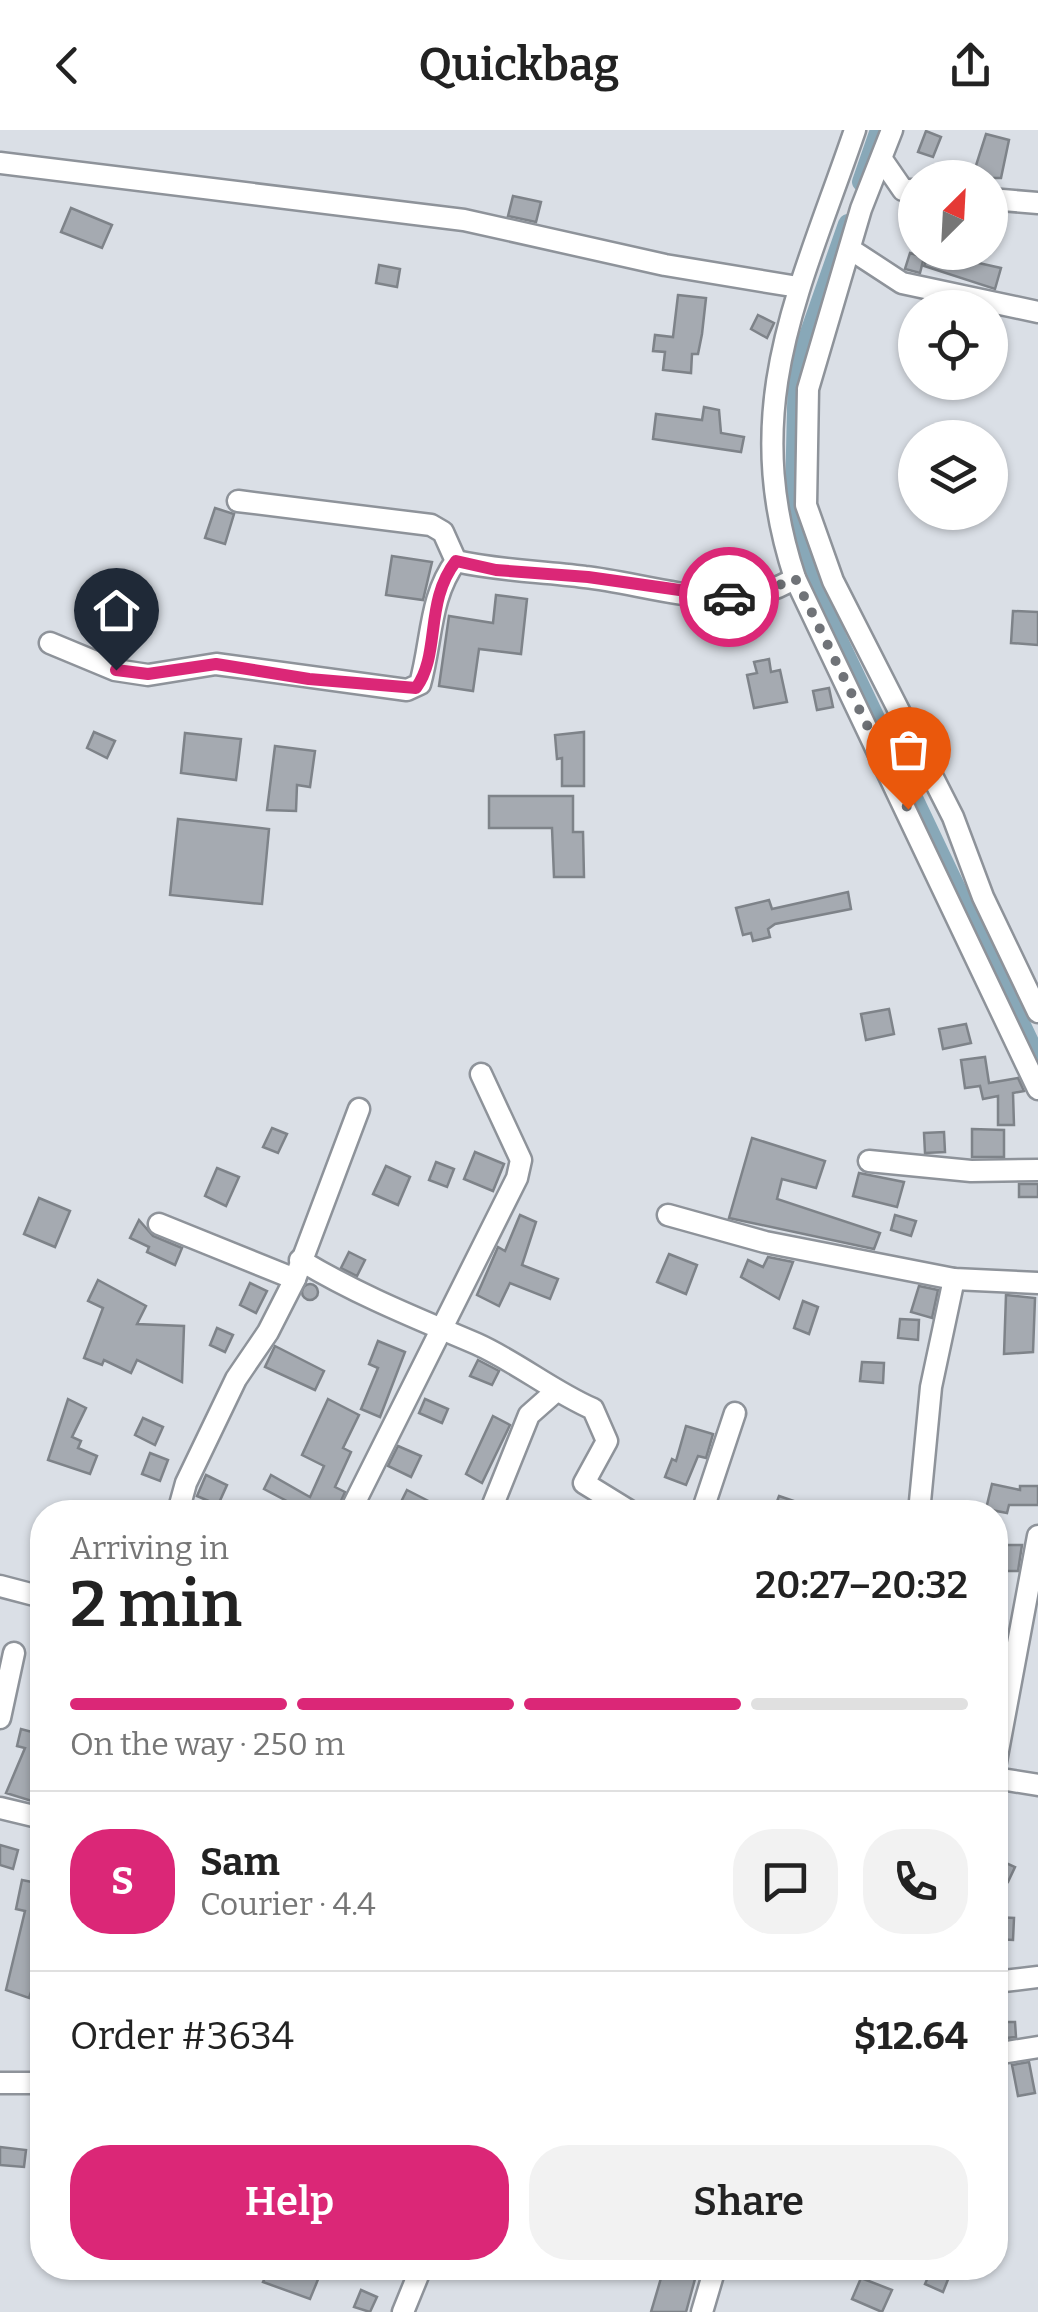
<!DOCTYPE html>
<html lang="en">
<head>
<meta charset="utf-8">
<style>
  :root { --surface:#fff; --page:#f2f2f2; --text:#222; --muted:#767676; --line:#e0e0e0; --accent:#db2777 }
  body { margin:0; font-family:Bitter,serif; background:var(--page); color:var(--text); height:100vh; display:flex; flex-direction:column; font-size:38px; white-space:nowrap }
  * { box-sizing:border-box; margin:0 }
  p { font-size:32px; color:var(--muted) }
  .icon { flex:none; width:55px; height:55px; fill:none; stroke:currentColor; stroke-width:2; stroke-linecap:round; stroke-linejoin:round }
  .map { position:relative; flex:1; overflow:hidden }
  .drawer { position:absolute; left:30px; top:1370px; width:978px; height:780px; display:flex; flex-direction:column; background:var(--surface); border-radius:40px; box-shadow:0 2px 8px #0004 }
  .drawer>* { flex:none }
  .needle { width:65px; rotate:24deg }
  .buttons { position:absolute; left:898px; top:30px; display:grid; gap:20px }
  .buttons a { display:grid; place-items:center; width:110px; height:110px; border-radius:50%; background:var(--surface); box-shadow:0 2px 8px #0004; font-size:50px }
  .pin { position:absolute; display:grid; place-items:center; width:85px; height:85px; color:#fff; margin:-102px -42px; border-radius:50% 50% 50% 0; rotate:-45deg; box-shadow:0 0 10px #0007 }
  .pin .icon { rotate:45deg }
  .courier { position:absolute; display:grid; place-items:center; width:100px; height:100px; margin:-50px; border:8px solid #db2777; border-radius:50%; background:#fff; color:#222; box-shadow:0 2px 12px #0007 }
  .summary em { font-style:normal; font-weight:600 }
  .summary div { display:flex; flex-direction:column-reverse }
  .summary { display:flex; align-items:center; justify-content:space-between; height:170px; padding:0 40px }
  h1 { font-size:65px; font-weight:600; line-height:75px }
  .bar { display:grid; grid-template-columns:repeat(4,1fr); gap:15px 10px; align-content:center; height:120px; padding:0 40px }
  .bar i { height:12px; border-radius:8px; background:var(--line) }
  .bar .current { background:var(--accent) }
  .bar p { grid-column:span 4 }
  .line { display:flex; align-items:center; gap:25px; padding:0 40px; border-top:2px solid var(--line) }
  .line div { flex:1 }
  .round { display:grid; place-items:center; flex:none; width:105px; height:105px; border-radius:40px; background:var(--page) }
  .primary-button { display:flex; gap:20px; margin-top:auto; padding:20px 40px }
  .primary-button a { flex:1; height:115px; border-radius:40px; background:var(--accent); color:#fff; font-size:40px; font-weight:600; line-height:115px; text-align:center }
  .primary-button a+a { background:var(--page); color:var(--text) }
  header { display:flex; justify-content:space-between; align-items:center; height:130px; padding:0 40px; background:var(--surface); font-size:45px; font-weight:600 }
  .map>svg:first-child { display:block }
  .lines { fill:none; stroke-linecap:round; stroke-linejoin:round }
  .canal { stroke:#88a8b8; stroke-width:20 }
  .building { fill:#a5aab1; stroke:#7e8389; stroke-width:2.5 }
  .minor-casing { stroke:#8e939a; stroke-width:25 }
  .minor { stroke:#fff; stroke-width:20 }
  .done { stroke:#707378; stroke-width:10; stroke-dasharray:0 18 }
  .route { stroke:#db2777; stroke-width:12 }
</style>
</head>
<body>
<header><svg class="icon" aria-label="back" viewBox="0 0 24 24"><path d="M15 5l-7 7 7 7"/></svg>Quickbag<svg class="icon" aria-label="share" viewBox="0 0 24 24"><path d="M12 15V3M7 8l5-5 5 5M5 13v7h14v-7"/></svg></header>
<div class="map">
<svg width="1038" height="2182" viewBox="0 0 1038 2182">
  <rect width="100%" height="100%" fill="#dadfe6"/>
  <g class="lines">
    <g class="canal">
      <path d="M862 52 880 0"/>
      <path d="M848 94 798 237 795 363 800 414 836 506 1038 931"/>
    </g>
  </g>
  <g class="building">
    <path d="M926 1 941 7 933 27 918 22Z"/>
    <path d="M986 4 1009 10 1001 48H972Z"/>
    <path d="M513 66 541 72 536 92 508 86Z"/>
    <path d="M71 78 112 95 102 118 61 102Z"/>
    <path d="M929 122 1001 138 995 159 924 136Z"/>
    <path d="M910 123 924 127 920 143 905 139Z"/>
    <path d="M379 135 400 139 397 157 376 153Z"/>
    <path d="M678 165 706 168 702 204 698 224H692L691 243 663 240 665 222 653 221 655 205 673 207Z"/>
    <path d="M758 185 774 193 767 208 751 199Z"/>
    <path d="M704 277 719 280 721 303 744 307 741 322 653 309 656 284 702 290Z"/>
    <path d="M215 378 234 384 225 414 205 408Z"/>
    <path d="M392 426 432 432 423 470 386 465Z"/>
    <path d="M496 465 527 469 521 524 479 519 473 561 439 556 449 486 493 493Z"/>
    <path d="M1013 481 1038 482V515L1011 513Z"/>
    <path d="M769 529 771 542 780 540 787 572 754 578 747 545 757 543 754 532Z"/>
    <path d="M829 558 833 577 817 580 813 561Z"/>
    <path d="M94 602 115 611 107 628 87 618Z"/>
    <path d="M584 602V656H562V628L557 629 555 605Z"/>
    <path d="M185 603 241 609 236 650 181 643Z"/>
    <path d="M275 616 315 621 310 657 297 655 296 681 267 680Z"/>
    <path d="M489 666H573V702H583L584 747H554L552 698H489Z"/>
    <path d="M178 689 269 699 262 774 170 765Z"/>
    <path d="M848 762 851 779 775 794 768 799 770 807 753 811 751 803 743 805 736 778 769 770 772 779Z"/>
    <path d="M889 879 894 904 866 910 861 884Z"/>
    <path d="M966 894 971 913 943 919 939 899Z"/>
    <path d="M985 927 989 953 1018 948 1024 961 1013 963 1014 995H998V966L983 969 980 956 965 958 961 930Z"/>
    <path d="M272 998 287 1004 278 1023 263 1017Z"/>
    <path d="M972 999 1004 1000V1027H972Z"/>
    <path d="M944 1002 945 1022 925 1023 924 1003Z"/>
    <path d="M752 1008 825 1031 816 1058 782 1049 777 1069 880 1103 874 1119 729 1088Z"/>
    <path d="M475 1022 504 1034 493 1061 464 1049Z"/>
    <path d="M436 1032 454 1039 447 1057 429 1050Z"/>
    <path d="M386 1036 410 1047 398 1075 373 1064Z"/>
    <path d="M217 1038 239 1047 226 1076 205 1066Z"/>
    <path d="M859 1043 904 1052 897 1077 853 1066Z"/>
    <rect x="1019" y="1054" width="19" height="13"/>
    <path d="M39 1068 70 1081 55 1117 24 1104Z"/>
    <path d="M520 1085 536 1092 522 1135 558 1149 550 1169 510 1153 499 1176 477 1165 498 1117 505 1121Z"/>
    <path d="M895 1085 916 1091 911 1106 891 1100Z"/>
    <path d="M139 1090 153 1106 182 1118 175 1135 147 1122 149 1117 130 1108Z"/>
    <path d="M349 1122 365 1130 357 1146 341 1138Z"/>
    <path d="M669 1124 697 1135 686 1164 657 1152Z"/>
    <path d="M768 1127 793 1132 779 1169 741 1147 748 1130 763 1137Z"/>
    <path d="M98 1150 146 1176 137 1194 184 1196 182 1252 137 1230 131 1243 104 1230 102 1235 84 1228 103 1178 88 1171Z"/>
    <path d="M250 1153 267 1161 256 1183 240 1175Z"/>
    <circle cx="310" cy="1162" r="8"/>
    <path d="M919 1156 938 1160 932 1188 911 1182Z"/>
    <path d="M1006 1165 1035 1168 1033 1222 1004 1224Z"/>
    <path d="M803 1171 818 1177 809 1204 794 1198Z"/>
    <path d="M900 1189 919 1190 918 1210 898 1208Z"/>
    <path d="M217 1198 233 1205 225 1222 210 1215Z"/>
    <path d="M378 1211 405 1222 380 1287 361 1279 378 1238 369 1234Z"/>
    <path d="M275 1216 324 1241 315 1260 265 1237Z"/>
    <path d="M478 1230 499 1241 492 1255 470 1246Z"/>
    <path d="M862 1232 884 1233 883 1253 860 1251Z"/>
    <path d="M68 1269 86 1278 72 1307 81 1311 78 1318 97 1326 90 1344 48 1330Z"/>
    <path d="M328 1269 359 1285 343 1318 351 1322 335 1357 345 1362 336 1382H298L300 1378 264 1359 271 1345 310 1367 324 1336 302 1325Z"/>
    <path d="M425 1269 448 1279 442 1293 419 1283Z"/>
    <path d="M493 1286 510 1295 482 1353 466 1344Z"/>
    <path d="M143 1288 163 1297 155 1315 135 1305Z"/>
    <path d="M686 1296 713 1304 706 1328 698 1326 686 1355 665 1347 672 1329 676 1331Z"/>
    <path d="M398 1316 421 1326 411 1347 388 1336Z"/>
    <path d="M150 1323 168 1330 160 1351 142 1344Z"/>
    <path d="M206 1345 227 1355 218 1375 197 1366Z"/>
    <path d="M992 1354 1020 1360V1356H1038V1375H1009L1007 1383 986 1379Z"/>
    <path d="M407 1360 450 1382H396Z"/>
    <path d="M779 1366 820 1380V1382H773Z"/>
    <path d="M998 1415H1022L1018 1441H998Z"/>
    <path d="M38 1588 42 1589V1607L37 1627 42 1629 36 1654 42 1657 35 1672 6 1663 25 1618 17 1616 21 1599 32 1602Z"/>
    <path d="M0 1715 18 1720 13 1739 0 1735Z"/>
    <path d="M995 1728 1015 1737 1008 1752 995 1747Z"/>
    <path d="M22 1750 42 1754V1830L29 1868 6 1860 25 1781 16 1779Z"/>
    <path d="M995 1787 1014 1788 1013 1810 995 1809Z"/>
    <path d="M995 1892H1015L1016 1907 995 1909Z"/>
    <path d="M1029 1932 1035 1963 1018 1966 1012 1935Z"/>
    <path d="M0 2017 26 2020 24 2037 0 2035Z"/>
    <path d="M269 2138H295L319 2147 310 2169 263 2152Z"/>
    <path d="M664 2138H698L686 2182H651Z"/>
    <path d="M932 2138 951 2142 943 2162 925 2154Z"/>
    <path d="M861 2148 892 2160 882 2182 852 2169Z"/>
    <path d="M361 2160 377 2167 370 2182 354 2177Z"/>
  </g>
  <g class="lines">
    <defs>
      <g id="minor">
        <path d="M855 0C800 161 738 275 795 448L1038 959"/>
        <path d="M892 0 861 79 808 259 806 375 833 451 953 687 983 767 1038 882"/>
        <path d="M883 31 903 60H915"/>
        <path d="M0 33 464 90 665 135 798 157"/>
        <path d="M990 69 1038 73"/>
        <path d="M850 119 902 153 1038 182"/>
        <path d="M238 371 431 395 443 402 456 431C499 441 542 441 585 447 651 454 734 488 795 448"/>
        <path d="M50 513 115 540 148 545 216 534 407 560 420 554C432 512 429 467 456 431"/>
        <path d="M869 1031 971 1041 1038 1040"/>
        <path d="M668 1085 765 1112 954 1149 1038 1153"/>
        <path d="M159 1094 295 1149"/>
        <path d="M300 1130C358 1165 416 1188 477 1214 517 1232 552 1261 593 1279L607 1311 584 1353 631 1382"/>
        <path d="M178 1382 186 1353 236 1249 268 1202 295 1149 359 979"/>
        <path d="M350 1382 517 1048 521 1030 481 944"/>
        <path d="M490 1382 529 1285 555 1262"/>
        <path d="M702 1382 735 1283"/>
        <path d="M919 1382 931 1257 954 1149"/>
        <path d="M0 1456 42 1467"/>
        <path d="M0 1588 14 1523"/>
        <path d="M995 1637 1038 1406"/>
        <path d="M995 1648 1038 1655"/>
        <path d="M0 1678 42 1688"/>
        <path d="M995 1852 1038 1847"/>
        <path d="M995 1924 1038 1917"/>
        <path d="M0 1953H42"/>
        <path d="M403 2182 421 2138"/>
        <path d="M702 2182 715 2138"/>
      </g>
    </defs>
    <use href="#minor" class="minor-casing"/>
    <use href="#minor" class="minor"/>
  </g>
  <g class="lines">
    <path class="done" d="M729 467 757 465 795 448 908 679"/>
    <path class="route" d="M116 540 148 544 216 534 309 549 416 558C441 524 424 472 456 431L496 440 588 447 729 467"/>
  </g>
</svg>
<div class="buttons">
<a><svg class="needle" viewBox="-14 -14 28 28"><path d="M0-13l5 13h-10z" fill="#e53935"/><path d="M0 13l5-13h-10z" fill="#767676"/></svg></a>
<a><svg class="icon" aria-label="locate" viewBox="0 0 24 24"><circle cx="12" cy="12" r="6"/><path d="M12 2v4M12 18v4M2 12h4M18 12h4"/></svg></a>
<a><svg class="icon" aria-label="layers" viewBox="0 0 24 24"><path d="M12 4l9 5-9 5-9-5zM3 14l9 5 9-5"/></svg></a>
</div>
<div class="pin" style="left:908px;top:679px;background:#ea580c"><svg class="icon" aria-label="bag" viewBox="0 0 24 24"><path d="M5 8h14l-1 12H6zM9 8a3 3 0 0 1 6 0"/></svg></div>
<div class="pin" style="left:116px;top:540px;background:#1f2937"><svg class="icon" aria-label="home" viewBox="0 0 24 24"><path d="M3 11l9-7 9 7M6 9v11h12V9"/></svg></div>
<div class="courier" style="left:729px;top:467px"><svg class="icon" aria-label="car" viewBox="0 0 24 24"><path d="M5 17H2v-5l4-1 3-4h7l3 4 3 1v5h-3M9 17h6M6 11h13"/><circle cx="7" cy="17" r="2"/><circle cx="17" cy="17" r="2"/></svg></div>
<section class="drawer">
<div class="summary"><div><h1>2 min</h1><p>Arriving in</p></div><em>20:27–20:32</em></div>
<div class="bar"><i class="current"></i><i class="current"></i><i class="current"></i><i></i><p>On the way · 250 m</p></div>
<div class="line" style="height:180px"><b class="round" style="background:var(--accent);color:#fff">S</b><div><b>Sam</b><p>Courier · 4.4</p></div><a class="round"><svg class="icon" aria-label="chat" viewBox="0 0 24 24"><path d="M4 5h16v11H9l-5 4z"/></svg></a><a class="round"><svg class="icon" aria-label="phone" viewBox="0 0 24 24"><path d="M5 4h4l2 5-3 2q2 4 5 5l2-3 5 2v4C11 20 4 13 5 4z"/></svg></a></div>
<div class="line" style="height:130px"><div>Order #3634</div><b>$12.64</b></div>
<div class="primary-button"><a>Help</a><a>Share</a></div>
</section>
</div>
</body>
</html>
